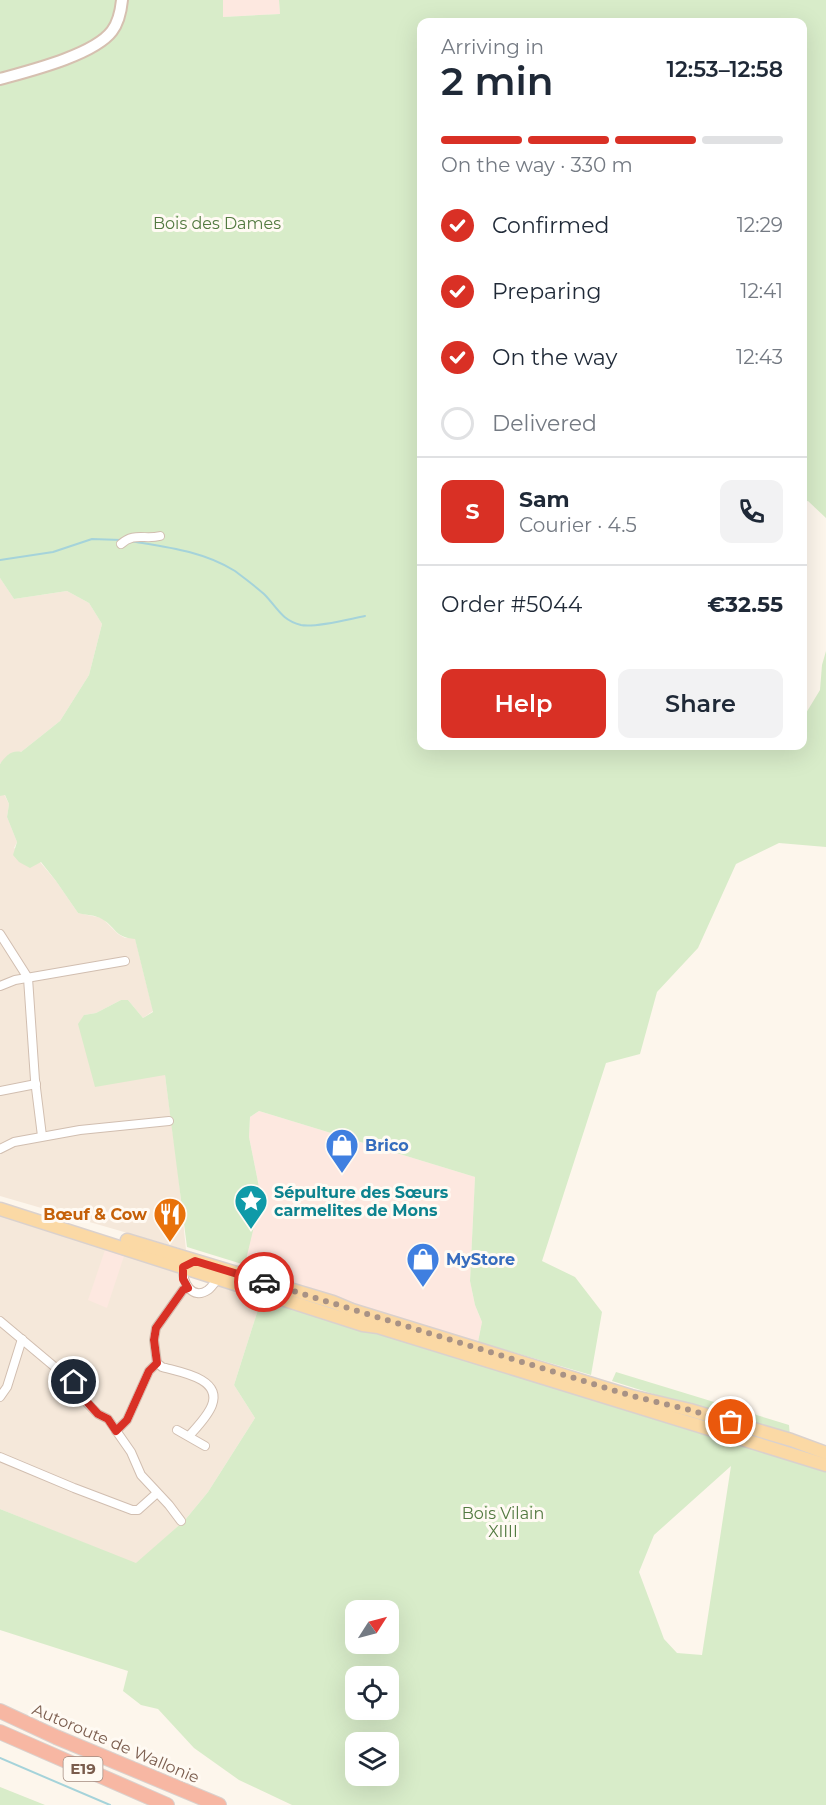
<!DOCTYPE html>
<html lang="en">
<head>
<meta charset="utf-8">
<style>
  :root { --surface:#fff; --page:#f2f2f3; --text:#1f2937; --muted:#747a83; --line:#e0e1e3; --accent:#d93025 }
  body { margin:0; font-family:Montserrat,sans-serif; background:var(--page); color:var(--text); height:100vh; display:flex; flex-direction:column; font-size:22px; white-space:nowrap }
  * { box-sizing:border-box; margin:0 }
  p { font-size:20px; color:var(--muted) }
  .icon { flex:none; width:33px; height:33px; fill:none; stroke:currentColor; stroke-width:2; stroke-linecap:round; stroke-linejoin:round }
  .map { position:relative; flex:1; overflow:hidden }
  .side { position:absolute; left:417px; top:18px; width:390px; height:732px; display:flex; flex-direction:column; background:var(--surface); border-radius:12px; box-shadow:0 6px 24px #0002 }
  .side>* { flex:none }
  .needle { width:39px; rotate:54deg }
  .controls { position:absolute; left:345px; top:1600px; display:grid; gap:12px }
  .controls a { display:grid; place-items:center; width:54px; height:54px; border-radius:12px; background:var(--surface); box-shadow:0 6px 24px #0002; font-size:30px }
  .pin { position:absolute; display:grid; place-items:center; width:51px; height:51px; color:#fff; margin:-26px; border:3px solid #fff; border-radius:50%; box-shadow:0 2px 6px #0007 }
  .courier { position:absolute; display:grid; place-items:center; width:60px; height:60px; margin:-30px; border:4px solid #d93025; border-radius:50%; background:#fff; color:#222; box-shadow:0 2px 8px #0007 }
  .overview em { font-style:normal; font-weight:600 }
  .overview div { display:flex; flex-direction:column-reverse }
  .overview { display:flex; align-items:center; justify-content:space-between; height:102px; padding:0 24px }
  h1 { font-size:39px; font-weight:600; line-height:45px }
  .bar { display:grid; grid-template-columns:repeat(4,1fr); gap:9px 6px; align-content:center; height:72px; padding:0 24px }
  .bar i { height:8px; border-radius:4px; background:var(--line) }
  .bar .selected { background:var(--accent) }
  .bar p { grid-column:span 4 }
  .line { display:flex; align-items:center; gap:15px; padding:0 24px; border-top:2px solid var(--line) }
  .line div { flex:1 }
  .round { display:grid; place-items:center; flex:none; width:63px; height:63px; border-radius:12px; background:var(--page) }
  ol { padding:0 24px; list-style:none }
  li { display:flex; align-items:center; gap:18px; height:66px }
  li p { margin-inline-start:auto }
  li .icon { padding:6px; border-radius:50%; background:var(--accent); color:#fff; stroke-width:4 }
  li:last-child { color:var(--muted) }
  li i { width:33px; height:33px; border:3px solid var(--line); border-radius:50% }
  .button { display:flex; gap:12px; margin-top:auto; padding:12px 24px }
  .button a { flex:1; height:69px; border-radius:12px; background:var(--accent); color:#fff; font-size:24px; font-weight:600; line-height:69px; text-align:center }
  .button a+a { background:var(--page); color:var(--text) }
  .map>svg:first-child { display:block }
  .residential { fill:#f5e8da }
  .commercial { fill:#fde8e0 }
  .green { fill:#d8ecc9; fill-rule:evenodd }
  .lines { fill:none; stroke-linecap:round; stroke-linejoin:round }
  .stream { stroke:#a5d3da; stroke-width:2 }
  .minor-casing { stroke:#d1beb0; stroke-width:10 }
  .secondary-casing { stroke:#d6c0b0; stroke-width:14 }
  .primary-casing { stroke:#dad1cd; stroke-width:15 }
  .motorway-casing { stroke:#dad1cd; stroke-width:16 }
  .minor { stroke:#fff; stroke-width:8 }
  .secondary { stroke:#fff; stroke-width:10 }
  .primary { stroke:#fbd9a5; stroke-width:12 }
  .motorway { stroke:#f7b7a3; stroke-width:14 }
  .done { stroke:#a89285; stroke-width:6; stroke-dasharray:0 10.8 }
  .route { stroke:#d93025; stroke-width:8 }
  .labels { text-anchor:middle; stroke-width:6; stroke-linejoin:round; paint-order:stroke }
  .shield { fill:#fffaf3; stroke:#a28b7f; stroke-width:1.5 }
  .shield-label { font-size:15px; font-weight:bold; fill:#7a5c4d }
  .park-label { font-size:16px; fill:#537a41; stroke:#fffaf3 }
  .shop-label { font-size:16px; font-weight:bold; fill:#366cbe; stroke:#fffaf3; text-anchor:start }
  .culture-label { font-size:16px; font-weight:bold; fill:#0d838f; stroke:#fffaf3; text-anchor:start }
  .food-label { font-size:16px; font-weight:bold; fill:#c56008; stroke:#fffaf3; text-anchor:end }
  .street-label { font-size:16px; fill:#7a5c4d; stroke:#fffaf3 }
</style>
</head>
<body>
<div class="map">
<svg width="826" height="1805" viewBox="0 0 826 1805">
  <rect width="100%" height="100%" fill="#fdf6ec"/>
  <g class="residential">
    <path d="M0 578 14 599 67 591 89 603 102 624 89 675 60 721 21 752 9 754 0 764Z"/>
    <path d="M4 794 9 804 7 817 17 842 14 848 40 862 56 881 78 913 102 918 118 934 125 938H135L153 1011 143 1018 128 1000H121L96 1013 84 1015 88 1057 90 1067 165 1075 178 1172 186 1250 0 1196V796Z"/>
    <path d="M0 1216 176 1269 182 1286 187 1292 195 1296H202L219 1282 262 1297 234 1385 255 1418 208 1492 185 1520 136 1564 0 1509Z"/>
  </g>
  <g class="commercial">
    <path d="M223 0H279L280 14 223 17Z"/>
    <path d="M259 1111 475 1177 470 1281 475 1305 482 1322 478 1342 242 1270 261 1197 249 1137 250 1117Z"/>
    <path d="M105 1250 124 1256 107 1308 88 1300Z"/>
  </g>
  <g class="green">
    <path d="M0 0H223V17L280 14 279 0H826V518L808 501 802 502V22H422V746H802L803 718 820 690 822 665 826 651V847L779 843 736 864 698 948 657 992 640 1054 606 1063 542 1261 575 1277 602 1312 591 1375 478 1342 482 1322 475 1305 470 1281 475 1177 259 1111 250 1117 249 1137 261 1197 245 1264H242L187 1247 165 1075 95 1087 78 1024 84 1015 96 1013 121 1000H128L143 1018 153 1012 135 939C114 937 117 928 102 919 96 915 85 915 78 913L56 881 41 862 30 868 19 862 13 855 17 842 7 817 9 804 5 795 0 796V764C6 756 11 750 21 752L60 721 89 675 102 624 89 603 67 591 14 599 0 578Z"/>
    <path d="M262 1297 826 1471V1805H292L239 1780 194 1748 158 1709 141 1705 123 1691 128 1671 0 1630V1509L136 1563 185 1520 208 1492 255 1418 234 1385ZM731 1466 702 1655 677 1653 664 1639 639 1572 654 1535ZM356 1611H388V1644H356ZM356 1677H388V1710H356ZM356 1743H388V1776H356Z"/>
    <path d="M616 1372 789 1425 790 1437 612 1381Z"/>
    <path d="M0 1787 45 1805H0Z"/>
  </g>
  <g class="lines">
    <g class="stream">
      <path d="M130 541C166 547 203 551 235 571 244 578 255 586 264 594 277 607 281 620 301 625 316 628 349 619 365 616"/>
      <path d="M0 560 53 552 92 539 121 540"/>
      <path d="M0 1758 110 1805"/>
    </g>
    <defs>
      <g id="minor">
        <path d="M121 544C134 532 145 540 160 536"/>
        <path d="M0 934 28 978 35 1080 42 1136"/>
        <path d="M0 986 15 980 125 961"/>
        <path d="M0 1091 36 1084"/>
        <path d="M0 1149 14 1142 80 1130 169 1121"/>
        <path d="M185 1266 183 1267C182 1282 192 1301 208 1290 212 1287 215 1282 218 1278"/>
        <path d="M0 1321 56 1368 61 1370 73 1382 87 1403 98 1414 108 1419 131 1452 141 1475 169 1505 181 1521"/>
        <path d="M157 1363 162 1367C179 1372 222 1378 212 1405 208 1416 197 1427 189 1436"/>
        <path d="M0 1397 7 1387 22 1339"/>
        <path d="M177 1430 205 1446"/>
        <path d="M116 1431 127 1420 149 1371 157 1363 154 1340 156 1328 183 1290 188 1288"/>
        <path d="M0 1457 74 1488 132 1510H138L157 1493"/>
      </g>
      <path id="secondary" d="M0 79C29 71 94 55 112 31 118 23 121 10 122 0"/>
      <g id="primary">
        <path d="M0 1209 363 1325 378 1327 826 1465"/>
        <path d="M127 1240 333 1302 352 1310 631 1396 690 1410 791 1440 826 1453"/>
      </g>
      <g id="motorway">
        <path d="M0 1711 56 1737 219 1805"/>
        <path d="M0 1732 167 1805"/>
      </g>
    </defs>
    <use href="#minor" class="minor-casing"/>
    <use href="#secondary" class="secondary-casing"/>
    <use href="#primary" class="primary-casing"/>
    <use href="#motorway" class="motorway-casing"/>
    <use href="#minor" class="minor"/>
    <use href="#secondary" class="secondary"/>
    <use href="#primary" class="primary"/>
    <use href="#motorway" class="motorway"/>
  </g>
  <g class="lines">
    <path class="done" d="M264 1282 632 1396 690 1410 731 1422"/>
    <path class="route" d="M74 1382 87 1402 98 1414 108 1419 116 1431 127 1420 149 1371 157 1363 154 1340 156 1328 183 1290 188 1288 183 1279V1267L195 1261 264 1282"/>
  </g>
  <defs>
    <symbol id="shop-pin" viewBox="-11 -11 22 30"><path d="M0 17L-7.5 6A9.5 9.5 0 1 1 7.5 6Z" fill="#3f7fe0" stroke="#fffaf3"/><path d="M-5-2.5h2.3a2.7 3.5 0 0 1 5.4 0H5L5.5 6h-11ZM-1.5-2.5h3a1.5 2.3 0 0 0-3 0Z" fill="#fff"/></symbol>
    <symbol id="sight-pin" viewBox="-11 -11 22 30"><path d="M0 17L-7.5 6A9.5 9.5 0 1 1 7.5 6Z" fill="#0f9aa8" stroke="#fffaf3"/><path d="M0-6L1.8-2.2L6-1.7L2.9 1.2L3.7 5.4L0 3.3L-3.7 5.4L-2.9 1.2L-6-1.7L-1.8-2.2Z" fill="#fff"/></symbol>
    <symbol id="restaurant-pin" viewBox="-11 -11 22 30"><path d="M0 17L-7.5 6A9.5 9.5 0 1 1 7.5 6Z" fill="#e8710a" stroke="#fffaf3"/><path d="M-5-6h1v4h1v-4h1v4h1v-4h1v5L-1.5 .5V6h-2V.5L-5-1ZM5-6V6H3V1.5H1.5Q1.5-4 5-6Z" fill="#fff"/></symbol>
  </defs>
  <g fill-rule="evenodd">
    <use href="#shop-pin" x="323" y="1126" width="38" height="52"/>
    <use href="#sight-pin" x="232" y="1182" width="38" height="52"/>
    <use href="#restaurant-pin" x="151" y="1195" width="38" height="52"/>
    <use href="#shop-pin" x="404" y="1240" width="38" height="52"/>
  </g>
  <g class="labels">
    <rect class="shield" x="63.5" y="1757" width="39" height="24" rx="4.5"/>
    <g class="shield-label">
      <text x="83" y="1774">E19</text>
    </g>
    <g class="park-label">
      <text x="217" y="229">Bois des Dames</text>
      <text x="503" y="1519">Bois Vilain<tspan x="503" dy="18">XIIII</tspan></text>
    </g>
    <g class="shop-label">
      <text x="365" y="1151">Brico</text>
      <text x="446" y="1265">MyStore</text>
    </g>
    <g class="culture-label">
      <text x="274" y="1198">Sépulture des Sœurs<tspan x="274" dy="18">carmelites de Mons</tspan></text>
    </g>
    <g class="food-label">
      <text x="147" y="1220">Bœuf &amp; Cow</text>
    </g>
    <g class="street-label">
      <text transform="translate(116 1743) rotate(23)" y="6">Autoroute de Wallonie</text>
    </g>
  </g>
</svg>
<div class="controls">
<a><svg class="needle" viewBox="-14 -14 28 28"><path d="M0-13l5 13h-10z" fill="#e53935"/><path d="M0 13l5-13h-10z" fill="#747a83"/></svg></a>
<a><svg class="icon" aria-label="locate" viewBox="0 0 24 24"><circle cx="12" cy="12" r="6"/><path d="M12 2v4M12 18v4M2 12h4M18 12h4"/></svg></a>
<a><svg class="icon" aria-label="layers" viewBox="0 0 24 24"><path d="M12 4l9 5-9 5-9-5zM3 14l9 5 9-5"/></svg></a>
</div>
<div class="pin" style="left:731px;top:1422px;background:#ea580c"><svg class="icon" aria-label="bag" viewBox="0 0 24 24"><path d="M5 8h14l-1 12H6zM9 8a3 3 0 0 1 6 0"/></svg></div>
<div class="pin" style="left:74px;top:1382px;background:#1f2937"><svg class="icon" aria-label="home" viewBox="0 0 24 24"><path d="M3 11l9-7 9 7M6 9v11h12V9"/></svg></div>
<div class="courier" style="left:264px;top:1282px"><svg class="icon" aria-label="car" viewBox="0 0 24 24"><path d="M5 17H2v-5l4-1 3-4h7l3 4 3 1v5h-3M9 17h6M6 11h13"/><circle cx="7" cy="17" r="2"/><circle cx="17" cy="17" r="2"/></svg></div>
<section class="side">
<div class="overview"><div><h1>2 min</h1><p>Arriving in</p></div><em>12:53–12:58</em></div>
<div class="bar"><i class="selected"></i><i class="selected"></i><i class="selected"></i><i></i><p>On the way · 330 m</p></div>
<ol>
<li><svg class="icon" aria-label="check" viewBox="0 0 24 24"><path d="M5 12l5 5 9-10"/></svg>Confirmed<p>12:29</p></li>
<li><svg class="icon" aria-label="check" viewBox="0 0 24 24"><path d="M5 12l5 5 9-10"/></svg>Preparing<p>12:41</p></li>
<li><svg class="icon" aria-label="check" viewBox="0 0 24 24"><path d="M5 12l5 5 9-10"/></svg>On the way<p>12:43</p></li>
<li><i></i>Delivered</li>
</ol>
<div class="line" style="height:108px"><b class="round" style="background:var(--accent);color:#fff">S</b><div><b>Sam</b><p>Courier · 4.5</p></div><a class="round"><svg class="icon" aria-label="phone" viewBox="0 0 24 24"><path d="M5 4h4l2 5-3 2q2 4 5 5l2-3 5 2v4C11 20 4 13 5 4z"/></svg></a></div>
<div class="line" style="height:78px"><div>Order #5044</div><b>€32.55</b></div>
<div class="button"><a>Help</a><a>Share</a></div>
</section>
</div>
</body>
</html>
